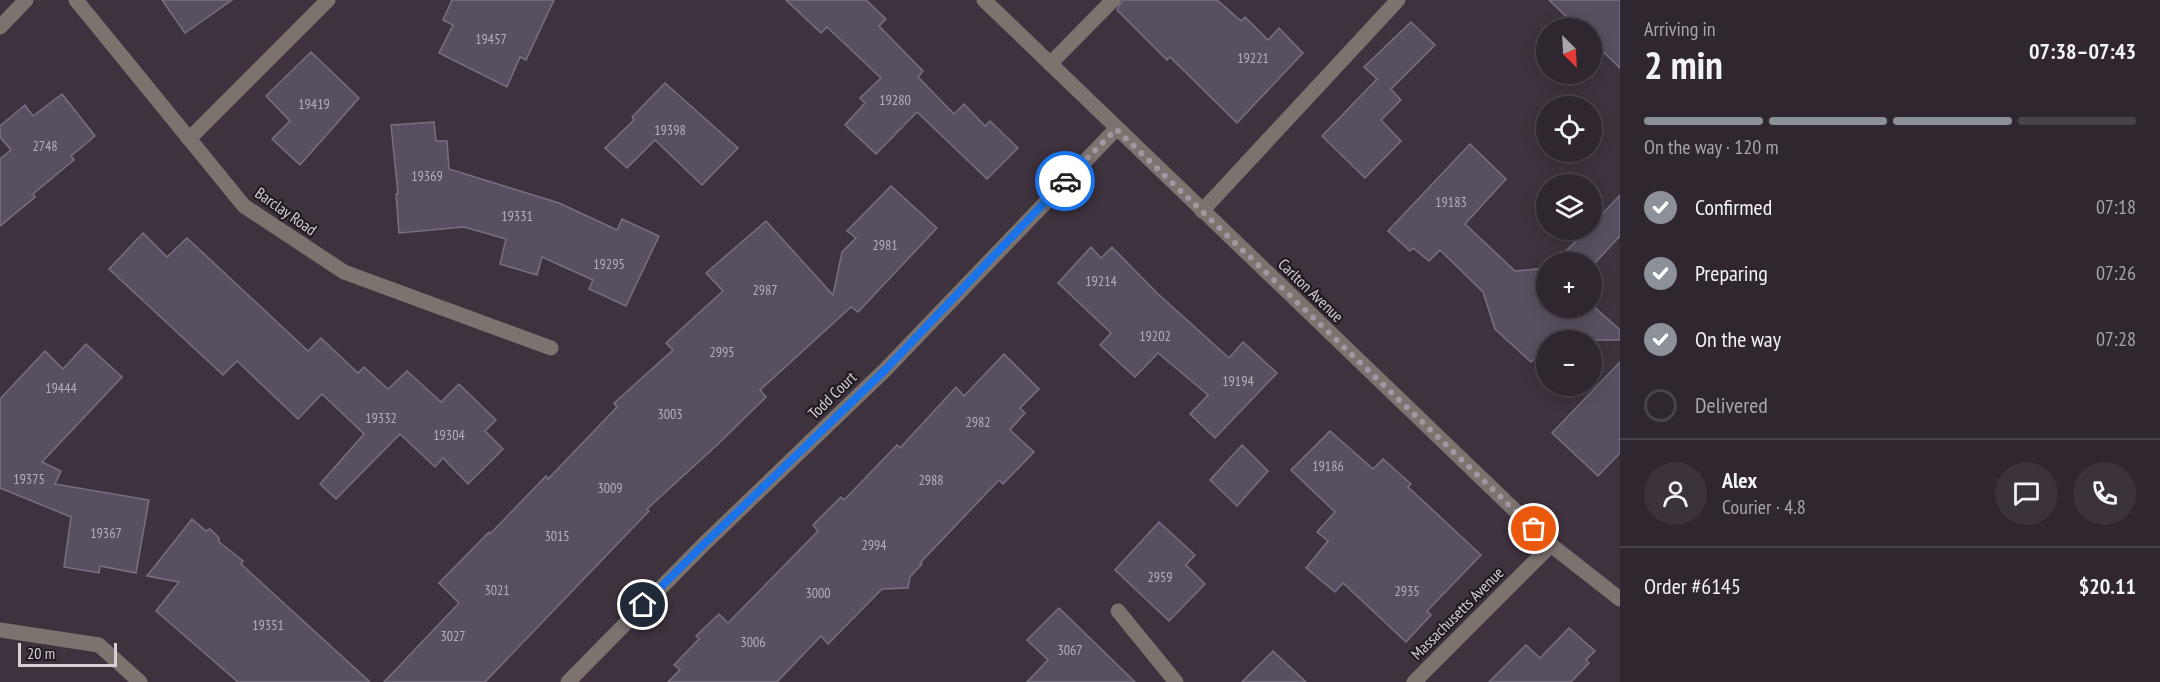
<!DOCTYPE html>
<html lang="en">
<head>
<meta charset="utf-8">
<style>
  :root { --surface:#2f262f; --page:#3b323b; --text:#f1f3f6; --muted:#a7a5aa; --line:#4a434b; --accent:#8c9099 }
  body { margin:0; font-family:"PT Sans Narrow",sans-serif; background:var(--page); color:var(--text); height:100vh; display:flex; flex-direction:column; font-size:22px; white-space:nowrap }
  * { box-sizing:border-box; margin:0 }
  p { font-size:20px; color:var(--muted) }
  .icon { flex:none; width:33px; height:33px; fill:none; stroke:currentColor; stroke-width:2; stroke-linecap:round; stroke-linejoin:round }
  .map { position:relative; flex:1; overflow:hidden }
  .details { display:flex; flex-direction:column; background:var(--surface); width:540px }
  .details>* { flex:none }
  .needle { width:39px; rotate:156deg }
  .controls { position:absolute; left:1536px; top:18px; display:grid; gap:12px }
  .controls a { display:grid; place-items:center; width:66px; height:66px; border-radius:50%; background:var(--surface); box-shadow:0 3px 15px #0003,0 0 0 2px var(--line); font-size:30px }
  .scale { position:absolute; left:18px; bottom:15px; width:99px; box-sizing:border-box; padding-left:6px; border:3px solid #d7ced7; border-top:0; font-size:16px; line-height:21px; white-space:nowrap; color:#d7ced7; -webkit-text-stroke:4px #221c22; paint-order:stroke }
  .pin { position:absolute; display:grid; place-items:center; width:51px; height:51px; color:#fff; margin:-26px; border:3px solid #fff; border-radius:50%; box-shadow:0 2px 6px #0007 }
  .courier { position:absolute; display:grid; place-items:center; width:60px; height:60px; margin:-30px; border:4px solid #1a73e8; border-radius:50%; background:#fff; color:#222; box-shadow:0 2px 8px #0007 }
  .summary em { font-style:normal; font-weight:800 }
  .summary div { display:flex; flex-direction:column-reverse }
  .summary { display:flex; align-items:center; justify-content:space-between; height:102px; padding:0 24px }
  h1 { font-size:39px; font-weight:800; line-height:45px }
  .bar { display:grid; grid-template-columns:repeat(4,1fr); gap:9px 6px; align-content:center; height:72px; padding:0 24px }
  .bar i { height:8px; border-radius:4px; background:var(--line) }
  .bar .current { background:var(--accent) }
  .bar p { grid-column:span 4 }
  .line { display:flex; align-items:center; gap:15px; padding:0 24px; border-top:2px solid var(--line) }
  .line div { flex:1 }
  .round { display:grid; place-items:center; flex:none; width:63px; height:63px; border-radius:32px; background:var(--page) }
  ol { padding:0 24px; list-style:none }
  li { display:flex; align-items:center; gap:18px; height:66px }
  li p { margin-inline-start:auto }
  li .icon { padding:6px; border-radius:50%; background:var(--accent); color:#fff; stroke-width:4 }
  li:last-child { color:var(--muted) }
  li i { width:33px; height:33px; border:3px solid var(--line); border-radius:50% }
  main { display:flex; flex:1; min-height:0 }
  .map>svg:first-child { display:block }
  .building { fill:#585060; stroke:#787081; stroke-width:1.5 }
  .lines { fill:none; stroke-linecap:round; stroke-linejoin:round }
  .minor { stroke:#7c736f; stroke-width:15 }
  .done { stroke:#a297a2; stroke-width:6; stroke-dasharray:0 10.8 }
  .route { stroke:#1a73e8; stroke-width:8 }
  .labels { text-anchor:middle; stroke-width:4.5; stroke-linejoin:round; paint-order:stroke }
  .number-label { font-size:14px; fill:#b7aeb9 }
  .street-label { font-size:16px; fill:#d7ced7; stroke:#221c22 }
</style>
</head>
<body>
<main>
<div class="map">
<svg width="1620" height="682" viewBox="0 0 1620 682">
  <rect width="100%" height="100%" fill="#3f323f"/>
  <g class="building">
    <path d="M162 0H232L185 33Z"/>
    <path d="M452 0H554L526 60 520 57 507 87 439 53 453 25 443 20Z"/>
    <path d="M786 0H866L886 19 879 26 923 71 918 77 954 114 964 104 985 126 990 121 1018 148 987 179 917 112 876 154 845 125 865 103 860 98 881 78 827 27 821 33Z"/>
    <path d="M1122 0H1217L1241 21 1245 17 1268 40 1279 28 1303 53 1237 123 1170 57 1167 60 1117 10Z"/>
    <path d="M1549 0H1620V68L1592 41V28H1578Z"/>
    <path d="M1411 22 1435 45 1391 89 1401 100 1381 120 1401 141 1365 178 1322 136 1377 79 1364 67Z"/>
    <path d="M311 52 359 98 300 165 272 139 290 121 266 96Z"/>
    <path d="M665 83 738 148 702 185 655 140 627 168 605 148 634 120 632 117Z"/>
    <path d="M62 94 95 136 71 156 74 160 33 194 35 197 0 226V159L11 150 0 137V126L25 105 33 116Z"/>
    <path d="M434 122 436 141H447L449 169 559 203 617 230 622 219 659 236 626 306 589 289 593 280 542 257 537 275 500 264 506 239 464 227 399 233 396 194H398L391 125Z"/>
    <path d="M1470 144 1506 179 1465 224 1515 271 1546 268V308H1592V305L1620 330V340H1546V349L1531 362 1495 329 1483 292 1440 250 1429 261 1413 248 1410 251 1388 231Z"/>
    <path d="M891 186 937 228 858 312 851 307 760 390 766 397 717 445 647 509 649 511 485 682H384L459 603 439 583 489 532 490 534 546 476 548 479 617 407 614 403 673 350 666 343 723 291 706 273 766 221 833 295 842 252 856 238 847 231Z"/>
    <path d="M1620 195V236L1592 266V262H1555L1587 230H1592V225Z"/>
    <path d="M143 233 167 257 187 238 308 351 321 338 358 373 364 367 388 389 407 371 441 402 459 384 496 420 485 431 503 449 468 484 443 458 435 467 400 434 336 499 320 484 364 434 322 394 298 419 237 361 223 375 109 269Z"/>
    <path d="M1091 247 1101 258 1112 247 1157 293 1229 358 1243 342 1277 373 1215 438 1190 414 1208 395 1158 353 1135 377 1100 345 1111 333 1058 283Z"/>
    <path d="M86 344 122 377 42 462 61 471 55 484 149 500 136 573 100 566 99 573 64 567 71 517 0 488V399L45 351 63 369Z"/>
    <path d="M1004 354 1039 389 1020 408 1025 413 1010 430 1034 452 1003 484 999 480 920 563 922 564 910 577 908 588 882 589 828 644 821 636 777 682H668L680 670 674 665 699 639 696 636 719 614 728 623 818 531 813 525 841 497 844 500 897 445 900 448 956 387 964 396Z"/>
    <path d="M1620 362V453L1598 476 1552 433Z"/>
    <path d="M1330 431 1373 469 1383 459 1411 484 1408 487 1481 555 1427 611 1431 615 1406 642 1343 583 1335 592 1306 568 1328 541 1317 532 1335 512 1291 470Z"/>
    <path d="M1242 445 1268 471 1237 506 1210 480Z"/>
    <path d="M192 519 206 531 210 529 219 538V542L243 561 241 564 370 682H238L156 611 179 582 147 576Z"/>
    <path d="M1159 522 1195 555 1186 565 1205 584 1169 621 1115 570Z"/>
    <path d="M1059 608 1135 682H1027L1048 660 1027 640Z"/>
    <path d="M1569 628 1595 651 1586 660 1589 663 1571 682H1489L1526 645 1540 658Z"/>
    <path d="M1273 651 1306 682H1242Z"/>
  </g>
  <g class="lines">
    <g class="minor">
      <path d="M76 0 244 206 344 272 551 348"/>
      <path d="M984 0 1551 545 1620 599"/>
      <path d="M0 27 26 0"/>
      <path d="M1050 64 1113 0"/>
      <path d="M189 139 328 0"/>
      <path d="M1202 211 1398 0"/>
      <path d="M1118 611 1176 682"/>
      <path d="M0 630 99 645 140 682"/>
      <path d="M568 682 704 544 885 370 1116 129"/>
      <path d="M1414 682 1551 545"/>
    </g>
  </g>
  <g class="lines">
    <path class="done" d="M1065 181 1116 129 1534 529"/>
    <path class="route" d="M643 605 704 544 885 370 1065 181"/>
  </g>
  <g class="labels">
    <g class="number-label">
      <text x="491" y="44">19457</text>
      <text x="1253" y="63">19221</text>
      <text x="895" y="105">19280</text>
      <text x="314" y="109">19419</text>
      <text x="670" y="135">19398</text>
      <text x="45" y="151">2748</text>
      <text x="427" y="181">19369</text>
      <text x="1451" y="207">19183</text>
      <text x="517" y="221">19331</text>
      <text x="885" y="250">2981</text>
      <text x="609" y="269">19295</text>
      <text x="1101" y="286">19214</text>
      <text x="765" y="295">2987</text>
      <text x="1155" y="341">19202</text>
      <text x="722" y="357">2995</text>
      <text x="1238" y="386">19194</text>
      <text x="61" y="393">19444</text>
      <text x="670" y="419">3003</text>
      <text x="381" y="423">19332</text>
      <text x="978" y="427">2982</text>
      <text x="449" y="440">19304</text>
      <text x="1328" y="471">19186</text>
      <text x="29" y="484">19375</text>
      <text x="931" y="485">2988</text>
      <text x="610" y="493">3009</text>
      <text x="106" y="538">19367</text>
      <text x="557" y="541">3015</text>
      <text x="874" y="550">2994</text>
      <text x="1160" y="582">2959</text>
      <text x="497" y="595">3021</text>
      <text x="1407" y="596">2935</text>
      <text x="818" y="598">3000</text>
      <text x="268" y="630">19351</text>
      <text x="453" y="641">3027</text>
      <text x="753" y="647">3006</text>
      <text x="1070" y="655">3067</text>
    </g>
    <g class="street-label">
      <text transform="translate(286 211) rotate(35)" y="6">Barclay Road</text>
      <text transform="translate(1311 290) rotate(44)" y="6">Carlton Avenue</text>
      <text transform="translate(832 395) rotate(-44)" y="6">Todd Court</text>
      <text transform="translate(1457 613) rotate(-45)" y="6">Massachusetts Avenue</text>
    </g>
  </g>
</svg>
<div class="controls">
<a><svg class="needle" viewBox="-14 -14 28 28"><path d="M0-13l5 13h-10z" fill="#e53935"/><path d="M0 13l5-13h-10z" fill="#a7a5aa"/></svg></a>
<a><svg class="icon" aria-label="locate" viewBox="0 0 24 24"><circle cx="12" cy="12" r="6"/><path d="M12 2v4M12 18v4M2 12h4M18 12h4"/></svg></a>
<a><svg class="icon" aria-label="layers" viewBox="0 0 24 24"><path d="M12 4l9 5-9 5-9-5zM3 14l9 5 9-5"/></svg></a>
<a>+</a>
<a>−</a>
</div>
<div class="scale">20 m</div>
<div class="pin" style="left:1534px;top:529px;background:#ea580c"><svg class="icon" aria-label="bag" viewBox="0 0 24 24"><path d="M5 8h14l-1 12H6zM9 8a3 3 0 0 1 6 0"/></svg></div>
<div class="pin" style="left:643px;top:605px;background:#1f2937"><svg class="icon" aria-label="home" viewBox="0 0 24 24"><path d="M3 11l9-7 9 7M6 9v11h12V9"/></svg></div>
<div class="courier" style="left:1065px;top:181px"><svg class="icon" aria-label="car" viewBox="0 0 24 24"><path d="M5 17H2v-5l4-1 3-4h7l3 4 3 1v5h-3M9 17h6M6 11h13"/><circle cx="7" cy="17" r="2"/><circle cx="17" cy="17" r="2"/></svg></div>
</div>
<section class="details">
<div class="summary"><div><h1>2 min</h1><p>Arriving in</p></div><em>07:38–07:43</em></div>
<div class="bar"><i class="current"></i><i class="current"></i><i class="current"></i><i></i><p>On the way · 120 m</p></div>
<ol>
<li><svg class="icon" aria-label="check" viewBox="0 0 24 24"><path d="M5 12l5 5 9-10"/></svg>Confirmed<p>07:18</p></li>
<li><svg class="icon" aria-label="check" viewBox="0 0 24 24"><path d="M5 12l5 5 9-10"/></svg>Preparing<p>07:26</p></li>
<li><svg class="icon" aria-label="check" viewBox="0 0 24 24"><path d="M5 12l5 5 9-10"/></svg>On the way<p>07:28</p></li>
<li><i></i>Delivered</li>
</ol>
<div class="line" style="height:108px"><a class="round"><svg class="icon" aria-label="person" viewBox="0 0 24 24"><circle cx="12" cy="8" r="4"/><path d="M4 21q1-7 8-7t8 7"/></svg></a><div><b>Alex</b><p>Courier · 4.8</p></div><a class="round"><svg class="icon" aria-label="chat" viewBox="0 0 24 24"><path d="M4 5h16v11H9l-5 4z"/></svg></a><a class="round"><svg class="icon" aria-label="phone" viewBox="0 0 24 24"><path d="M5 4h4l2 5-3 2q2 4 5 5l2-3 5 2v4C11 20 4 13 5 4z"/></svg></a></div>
<div class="line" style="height:78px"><div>Order #6145</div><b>$20.11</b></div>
</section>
</main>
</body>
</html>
